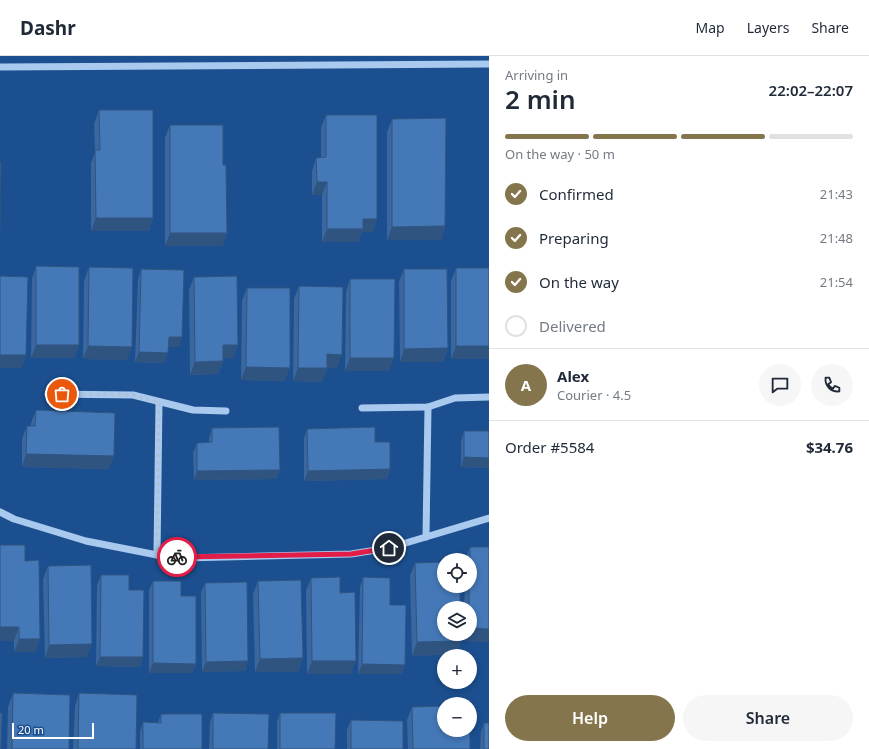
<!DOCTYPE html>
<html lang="en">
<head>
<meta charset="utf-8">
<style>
  :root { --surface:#fff; --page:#f6f6f7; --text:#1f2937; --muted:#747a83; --line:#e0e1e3; --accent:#84754c }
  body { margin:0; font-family:"Noto Sans",sans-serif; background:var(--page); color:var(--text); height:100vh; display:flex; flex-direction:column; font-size:15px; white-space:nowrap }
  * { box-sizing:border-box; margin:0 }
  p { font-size:13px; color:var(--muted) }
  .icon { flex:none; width:22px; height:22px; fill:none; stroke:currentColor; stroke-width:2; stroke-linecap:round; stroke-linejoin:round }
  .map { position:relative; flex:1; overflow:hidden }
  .panel { display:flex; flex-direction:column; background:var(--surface); width:380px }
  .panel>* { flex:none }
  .buttons { position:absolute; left:437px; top:497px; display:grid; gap:8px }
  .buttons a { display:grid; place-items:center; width:40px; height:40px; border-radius:50%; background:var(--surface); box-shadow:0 2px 6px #0003; font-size:20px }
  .scale { position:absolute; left:12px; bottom:10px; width:82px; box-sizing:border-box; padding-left:4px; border:2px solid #fff; border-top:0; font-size:11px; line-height:14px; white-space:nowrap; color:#fff; -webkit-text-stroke:3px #1b4f8f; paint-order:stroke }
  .pin { position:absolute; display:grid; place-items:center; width:34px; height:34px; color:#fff; margin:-17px; border:2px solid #fff; border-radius:50%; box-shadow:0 1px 4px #0007 }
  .courier { position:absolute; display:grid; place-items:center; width:40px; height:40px; margin:-20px; border:3px solid #e11d48; border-radius:50%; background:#fff; color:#222; box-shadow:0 1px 5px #0007 }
  .head em { font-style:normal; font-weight:600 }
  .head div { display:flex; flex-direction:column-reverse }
  .head { display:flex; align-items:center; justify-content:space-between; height:68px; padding:0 16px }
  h1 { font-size:26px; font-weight:600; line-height:30px }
  .bar { display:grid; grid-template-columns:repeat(4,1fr); gap:6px 4px; align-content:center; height:48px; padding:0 16px }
  .bar i { height:5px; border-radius:3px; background:var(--line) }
  .bar .current { background:var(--accent) }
  .bar p { grid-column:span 4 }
  .line { display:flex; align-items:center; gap:10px; padding:0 16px; border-top:1px solid var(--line) }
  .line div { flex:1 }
  .round { display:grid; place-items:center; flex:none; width:42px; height:42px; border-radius:21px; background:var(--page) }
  ol { padding:0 16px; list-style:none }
  li { display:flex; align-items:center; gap:12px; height:44px }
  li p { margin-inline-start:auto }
  li .icon { padding:4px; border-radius:50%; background:var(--accent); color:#fff; stroke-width:4 }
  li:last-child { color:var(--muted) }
  li i { width:22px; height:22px; border:2px solid var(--line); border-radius:50% }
  .action { display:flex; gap:8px; margin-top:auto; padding:8px 16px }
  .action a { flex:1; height:46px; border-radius:24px; background:var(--accent); color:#fff; font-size:16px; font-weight:600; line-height:46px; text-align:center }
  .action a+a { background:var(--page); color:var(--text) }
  header { display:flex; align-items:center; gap:24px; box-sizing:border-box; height:56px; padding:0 20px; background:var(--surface); border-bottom:1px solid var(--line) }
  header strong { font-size:19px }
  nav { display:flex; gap:22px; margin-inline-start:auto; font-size:14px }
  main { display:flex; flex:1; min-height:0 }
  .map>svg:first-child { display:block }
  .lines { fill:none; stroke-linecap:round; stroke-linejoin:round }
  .minor { stroke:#a9c9ee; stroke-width:7 }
  .wall { fill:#3a679d }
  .shaded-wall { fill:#305480 }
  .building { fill:#4478b7; stroke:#305480 }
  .done { stroke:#afc1d8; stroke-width:4; stroke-dasharray:0 7.2 }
  .route { stroke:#e11d48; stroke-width:5 }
</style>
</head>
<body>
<header>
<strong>Dashr</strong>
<nav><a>Map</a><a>Layers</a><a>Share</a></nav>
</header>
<main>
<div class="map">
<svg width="489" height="693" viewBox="0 0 489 693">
  <rect width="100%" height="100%" fill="#1b4f8f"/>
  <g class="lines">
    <g class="minor">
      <path d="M0 11 489 8"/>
      <path d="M48 338 133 339 193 354 226 355"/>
      <path d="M362 352 428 351 455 342 489 341"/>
      <path d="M0 456 14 463 86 485 157 499 184 502 351 498 389 492 489 462"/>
      <path d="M426 481 428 351"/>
      <path d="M157 499 159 346"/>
    </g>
  </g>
  <g class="wall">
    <path d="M99 54 153 162 149 175H91V107L95 96 94 68Z"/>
    <path d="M326 59 373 176H362L358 186H322V139H312V115L316 102H321V72Z"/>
    <path d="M392 63 445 170 441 184H387V76Z"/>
    <path d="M170 69 223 109 227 177 222 190H165V82Z"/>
    <path d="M36 210 79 289 74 302H31L32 223Z"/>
    <path d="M89 211 127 304 83 303 84 225Z"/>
    <path d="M456 212 489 303H451V225Z"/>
    <path d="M141 213 182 281 179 291H168L164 307 135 306 138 223Z"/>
    <path d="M404 213 448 292 443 306H400L399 226Z"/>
    <path d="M194 221 238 289 233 302H223V305L218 318 190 319 189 234Z"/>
    <path d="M350 223 389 315H345L346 236Z"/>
    <path d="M299 230 337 312H327L322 326 293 325 294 243Z"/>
    <path d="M247 232 285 325 241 324 242 245Z"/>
    <path d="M36 354 109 413 22 411V383L27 370H31V367Z"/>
    <path d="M489 367V412L461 411V385L464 375H489Z"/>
    <path d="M212 372 280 414 276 423 194 424 193 397 197 387H209V382Z"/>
    <path d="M307 373 375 386 390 413 387 423 304 425V382Z"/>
    <path d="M470 491V504H465Z"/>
    <path d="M489 491V586L464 585V578H470V552H464L465 530H470Z"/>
    <path d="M25 505 40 583 35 596H14V585H0Z"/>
    <path d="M415 507 461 585 456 598 412 600 410 520Z"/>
    <path d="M48 510 87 601 45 602 43 523Z"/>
    <path d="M101 519 129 534 143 601 140 611 96 610 97 529Z"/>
    <path d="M363 521 405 609 401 618H358L360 531Z"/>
    <path d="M311 522 340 537 351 618H307L306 535Z"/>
    <path d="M153 525 181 540 196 608 192 617H149V534Z"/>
    <path d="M258 525 303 602 298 616H255L253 538Z"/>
    <path d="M205 527 248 605 245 615 202 616 201 536Z"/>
    <path d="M13 637 69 693H7L8 651Z"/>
    <path d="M79 637 136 693H73L75 650Z"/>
    <path d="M412 651 470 693H408L407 664Z"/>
    <path d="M213 657 268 693H209L210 666Z"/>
    <path d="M280 657 335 693H277V666Z"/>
    <path d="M161 658 202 693H140V676L143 666 158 667Z"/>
    <path d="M351 664 403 693H347V674Z"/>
    <path d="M484 667 489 693H480L481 676Z"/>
  </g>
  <g class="shaded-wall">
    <path d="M317 126H327L322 139H312Z"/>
    <path d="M96 162H153L149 175H91Z"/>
    <path d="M363 163H377L373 176H362L358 186H322L327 173Z"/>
    <path d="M445 170 441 184H387L392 171Z"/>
    <path d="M170 177H227L222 190H165Z"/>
    <path d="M169 281H182L179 291H165Z"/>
    <path d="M36 289H79L74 302H31Z"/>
    <path d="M223 289H238L233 302H218Z"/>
    <path d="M88 290 132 291 127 304 83 303Z"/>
    <path d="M456 290H489V303H451Z"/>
    <path d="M448 292 443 306H400L404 293Z"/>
    <path d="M139 296 168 297 164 307 135 306Z"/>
    <path d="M327 298 342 299 337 312H322Z"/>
    <path d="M0 299H26L22 312H0Z"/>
    <path d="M350 302H394L389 315H345Z"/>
    <path d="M223 305 218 318 190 319 195 306Z"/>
    <path d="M246 311 290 312 285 325 241 324Z"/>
    <path d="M298 312H327L322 326 293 325Z"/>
    <path d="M26 398 114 400 109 413 22 411Z"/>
    <path d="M464 401 489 402V412L461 411Z"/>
    <path d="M390 413 387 423 304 425 308 415Z"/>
    <path d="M280 414 276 423 194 424 197 415Z"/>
    <path d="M0 571H19L14 585H0Z"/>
    <path d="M470 572 489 573V586L464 585 467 578H470Z"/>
    <path d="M19 583H40L35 596H14Z"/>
    <path d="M461 585 456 598 412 600 417 586Z"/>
    <path d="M92 588 87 601 45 602 49 589Z"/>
    <path d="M100 601H143L140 611 96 610Z"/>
    <path d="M303 602 298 616H255L260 603Z"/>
    <path d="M248 605 245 615 202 616 206 606Z"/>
    <path d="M312 605H356L351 618H307Z"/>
    <path d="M153 607 196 608 192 617H149Z"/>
    <path d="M362 608 405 609 401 618H358Z"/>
  </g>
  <g class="building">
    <path d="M99 54H153V162H96L95 94H100Z"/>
    <path d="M326 59H377V163H363V173H327V126H317L316 102 326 101Z"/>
    <path d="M446 62 445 170 392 171V63Z"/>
    <path d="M170 69H223V109H226L227 177H170Z"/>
    <path d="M0 106H1L0 172Z"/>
    <path d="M36 210 79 211V289H36Z"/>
    <path d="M89 211 133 212 132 291 88 290Z"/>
    <rect x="456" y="212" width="33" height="78"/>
    <path d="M141 213 184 214 182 281H169L168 297 139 296Z"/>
    <path d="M404 213H447L448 292 404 293Z"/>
    <path d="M0 220 28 221 26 299H0Z"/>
    <path d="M237 220 238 289H223V305L195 306 194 221Z"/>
    <path d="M350 223H395L394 302H350Z"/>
    <path d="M299 230 343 231 342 299 327 298V312H298Z"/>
    <path d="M247 232H290V312L246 311Z"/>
    <path d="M36 354 115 357 114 400 26 398 27 370H35Z"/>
    <path d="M279 371 280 414 197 415V387L212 386V372Z"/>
    <path d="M375 371V386H390V413L308 415 307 373Z"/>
    <path d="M464 375H489V402L464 401Z"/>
    <path d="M0 489H25V505L39 504 40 583H19V571H0Z"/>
    <path d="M470 491H489V573L470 572V552H469V530H470Z"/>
    <path d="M444 506V530H460V552H444V578H460L461 585 417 586 415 507Z"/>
    <path d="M91 509 92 588 49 589 48 510Z"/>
    <path d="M101 519H129V534H144L143 601H100Z"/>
    <path d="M340 521V537L355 536 356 605H312L311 522Z"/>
    <path d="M363 521 390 522V549H406L405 609 362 608Z"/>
    <path d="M301 524 303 602 260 603 258 525Z"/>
    <path d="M153 525H181V540H196V608L153 607Z"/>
    <path d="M247 526 248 605 206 606 205 527Z"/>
    <path d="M13 637 70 639 69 693H12Z"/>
    <path d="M79 637 137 639 136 693H78Z"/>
    <path d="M444 650V674H470V693H413L412 651Z"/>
    <path d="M0 657H2L1 693H0Z"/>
    <path d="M213 657 269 658 268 693H213Z"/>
    <path d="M280 657H336L335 693H280Z"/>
    <path d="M161 658H202V693H143V666L161 667Z"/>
    <path d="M351 664 403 665V693H351Z"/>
    <rect x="484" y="667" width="5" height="26"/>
  </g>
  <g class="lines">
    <path class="done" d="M62 338 133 339 159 346 157 498 177 501"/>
    <path class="route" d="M177 501 351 498 389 492"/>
  </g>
</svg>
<div class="buttons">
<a><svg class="icon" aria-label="locate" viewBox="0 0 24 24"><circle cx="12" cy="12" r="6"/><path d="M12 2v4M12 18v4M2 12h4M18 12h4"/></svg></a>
<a><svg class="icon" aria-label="layers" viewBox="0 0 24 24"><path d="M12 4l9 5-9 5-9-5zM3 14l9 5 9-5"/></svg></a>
<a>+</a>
<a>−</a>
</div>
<div class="scale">20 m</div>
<div class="pin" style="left:62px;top:338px;background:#ea580c"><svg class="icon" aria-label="bag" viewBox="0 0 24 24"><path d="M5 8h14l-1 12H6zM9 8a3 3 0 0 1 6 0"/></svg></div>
<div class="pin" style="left:389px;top:492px;background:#1f2937"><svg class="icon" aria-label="home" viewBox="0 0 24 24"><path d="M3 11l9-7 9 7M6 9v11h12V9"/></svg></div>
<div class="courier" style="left:177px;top:501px"><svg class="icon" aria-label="bike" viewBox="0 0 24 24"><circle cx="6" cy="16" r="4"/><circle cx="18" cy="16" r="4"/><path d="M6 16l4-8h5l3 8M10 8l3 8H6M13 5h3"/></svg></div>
</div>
<section class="panel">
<div class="head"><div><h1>2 min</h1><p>Arriving in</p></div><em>22:02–22:07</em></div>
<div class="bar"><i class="current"></i><i class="current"></i><i class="current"></i><i></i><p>On the way · 50 m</p></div>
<ol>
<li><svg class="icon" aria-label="check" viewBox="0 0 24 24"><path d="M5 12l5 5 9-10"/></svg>Confirmed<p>21:43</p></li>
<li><svg class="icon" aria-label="check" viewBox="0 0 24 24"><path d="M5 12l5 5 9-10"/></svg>Preparing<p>21:48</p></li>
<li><svg class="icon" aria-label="check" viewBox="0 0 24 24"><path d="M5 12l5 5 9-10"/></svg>On the way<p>21:54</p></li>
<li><i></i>Delivered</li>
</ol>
<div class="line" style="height:72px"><b class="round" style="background:var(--accent);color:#fff">A</b><div><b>Alex</b><p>Courier · 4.5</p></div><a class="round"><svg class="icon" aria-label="chat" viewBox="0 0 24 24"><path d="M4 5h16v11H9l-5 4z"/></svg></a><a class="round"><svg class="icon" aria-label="phone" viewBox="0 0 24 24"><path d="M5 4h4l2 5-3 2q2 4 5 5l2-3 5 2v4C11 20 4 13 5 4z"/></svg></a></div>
<div class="line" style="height:52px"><div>Order #5584</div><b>$34.76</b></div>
<div class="action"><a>Help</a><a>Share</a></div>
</section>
</main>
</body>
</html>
